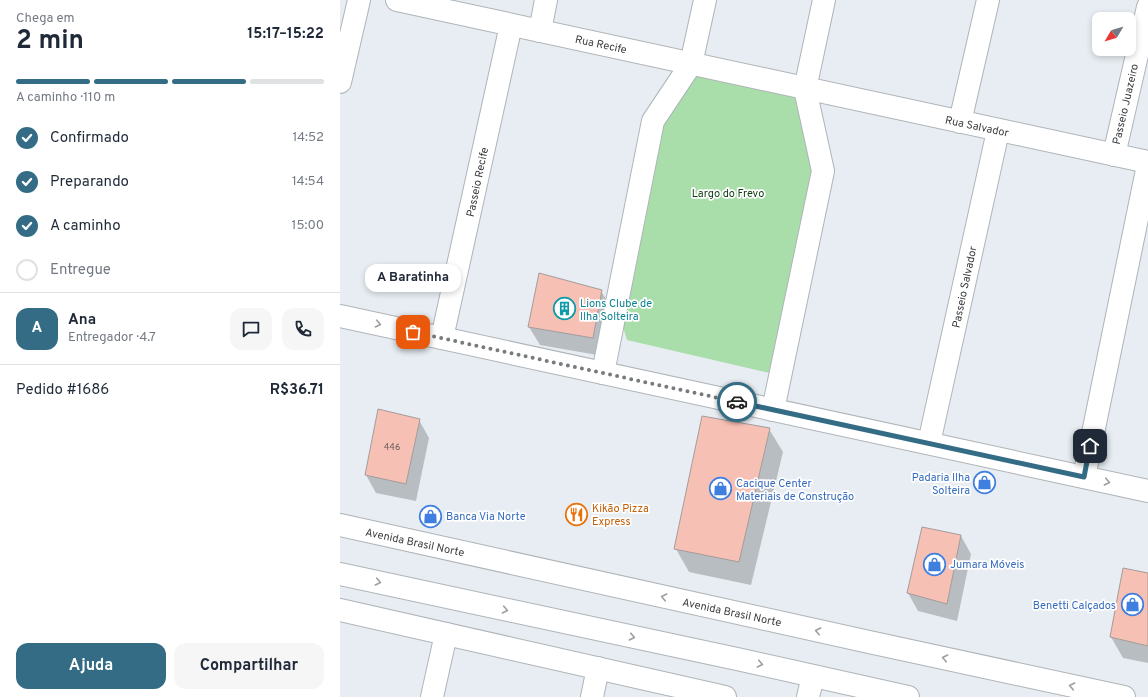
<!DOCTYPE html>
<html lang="pt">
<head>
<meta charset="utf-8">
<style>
  :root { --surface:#fff; --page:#f6f6f7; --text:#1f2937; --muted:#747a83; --line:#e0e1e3; --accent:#346c86 }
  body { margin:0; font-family:Overpass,sans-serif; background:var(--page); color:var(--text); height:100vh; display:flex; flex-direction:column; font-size:15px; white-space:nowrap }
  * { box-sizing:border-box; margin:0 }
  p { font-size:13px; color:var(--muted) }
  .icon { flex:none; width:22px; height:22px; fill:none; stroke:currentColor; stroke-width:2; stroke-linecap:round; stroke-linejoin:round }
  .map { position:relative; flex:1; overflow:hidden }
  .details { display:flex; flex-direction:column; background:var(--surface); width:340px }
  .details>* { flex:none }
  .needle { width:26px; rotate:232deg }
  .fabs { position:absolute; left:752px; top:12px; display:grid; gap:8px }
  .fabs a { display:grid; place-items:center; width:44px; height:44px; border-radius:8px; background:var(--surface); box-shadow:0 2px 6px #0003; font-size:20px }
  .pin { position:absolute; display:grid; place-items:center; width:34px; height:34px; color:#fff; margin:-17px; border-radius:8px; box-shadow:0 2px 6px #0006 }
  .courier { position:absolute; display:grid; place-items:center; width:40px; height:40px; margin:-20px; border:3px solid #346c86; border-radius:50%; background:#fff; color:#222; box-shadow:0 1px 5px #0007 }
  .bubble { position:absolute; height:28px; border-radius:12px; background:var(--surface); box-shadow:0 2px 6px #0003; font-size:13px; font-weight:700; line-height:28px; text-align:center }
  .headline em { font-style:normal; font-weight:700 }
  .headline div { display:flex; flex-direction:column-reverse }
  .headline { display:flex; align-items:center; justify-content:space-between; height:68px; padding:0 16px }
  h1 { font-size:26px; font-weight:700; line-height:30px }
  .bar { display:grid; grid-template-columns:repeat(4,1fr); gap:6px 4px; align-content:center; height:48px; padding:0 16px }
  .bar i { height:5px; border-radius:3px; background:var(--line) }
  .bar .on { background:var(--accent) }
  .bar p { grid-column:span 4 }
  .line { display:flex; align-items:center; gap:10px; padding:0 16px; border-top:1px solid var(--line) }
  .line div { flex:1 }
  .round { display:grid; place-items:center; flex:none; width:42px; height:42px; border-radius:12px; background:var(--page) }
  ol { padding:0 16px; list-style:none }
  li { display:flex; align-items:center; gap:12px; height:44px }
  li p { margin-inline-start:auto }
  li .icon { padding:4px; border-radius:50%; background:var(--accent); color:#fff; stroke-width:4 }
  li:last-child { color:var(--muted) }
  li i { width:22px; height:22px; border:2px solid var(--line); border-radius:50% }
  .action { display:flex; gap:8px; margin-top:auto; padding:8px 16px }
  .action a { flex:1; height:46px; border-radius:12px; background:var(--accent); color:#fff; font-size:16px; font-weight:700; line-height:46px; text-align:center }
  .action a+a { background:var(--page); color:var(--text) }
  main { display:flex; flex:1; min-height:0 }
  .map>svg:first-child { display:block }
  .green { fill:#a9deab }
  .shadow { fill:#0003 }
  .building { fill:#f6c0b4; stroke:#a49c9b }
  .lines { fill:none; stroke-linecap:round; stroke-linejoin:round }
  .minor-casing { stroke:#aeb4b8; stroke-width:24 }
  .major-casing { stroke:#aeb4b8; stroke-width:24 }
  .minor { stroke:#fff; stroke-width:22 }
  .major { stroke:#fff; stroke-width:22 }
  .oneway { stroke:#9d9e9f }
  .done { stroke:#777b7e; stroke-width:4; stroke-dasharray:0 7.2 }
  .route { stroke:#346c86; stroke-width:5 }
  .labels { text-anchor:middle; stroke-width:3.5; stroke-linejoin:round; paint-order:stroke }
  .number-label { font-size:9px; fill:#6a5e5c }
  .street-label { font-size:11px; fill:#3b3d3f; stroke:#fff }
  .park-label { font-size:11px; fill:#0f3d15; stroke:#fff }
  .culture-label { font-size:11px; fill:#0d838f; stroke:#fff; text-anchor:start }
  .shop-label { font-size:11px; fill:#366cbe; stroke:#fff; text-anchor:start }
  .food-label { font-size:11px; fill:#c56008; stroke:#fff; text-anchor:start }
</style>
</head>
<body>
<main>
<section class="details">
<div class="headline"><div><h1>2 min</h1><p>Chega em</p></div><em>15:17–15:22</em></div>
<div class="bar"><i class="on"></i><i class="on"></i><i class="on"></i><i></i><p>A caminho · 110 m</p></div>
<ol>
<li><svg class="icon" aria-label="check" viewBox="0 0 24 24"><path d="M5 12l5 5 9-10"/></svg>Confirmado<p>14:52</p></li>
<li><svg class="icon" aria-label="check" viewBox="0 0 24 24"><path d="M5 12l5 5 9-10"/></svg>Preparando<p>14:54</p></li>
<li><svg class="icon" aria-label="check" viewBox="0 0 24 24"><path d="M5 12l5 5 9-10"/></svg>A caminho<p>15:00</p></li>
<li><i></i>Entregue</li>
</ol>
<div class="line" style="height:72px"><b class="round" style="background:var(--accent);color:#fff">A</b><div><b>Ana</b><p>Entregador · 4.7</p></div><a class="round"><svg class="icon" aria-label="chat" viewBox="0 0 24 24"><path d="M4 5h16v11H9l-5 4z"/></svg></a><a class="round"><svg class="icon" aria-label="phone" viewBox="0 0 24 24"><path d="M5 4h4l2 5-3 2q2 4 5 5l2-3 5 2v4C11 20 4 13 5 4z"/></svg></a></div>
<div class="line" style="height:52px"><div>Pedido #1686</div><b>R$36.71</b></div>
<div class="action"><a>Ajuda</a><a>Compartilhar</a></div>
</section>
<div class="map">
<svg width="808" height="697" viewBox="0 0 808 697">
  <rect width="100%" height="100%" fill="#e7edf2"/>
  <path class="green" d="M354 72 461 95 477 171 434 374 287 340 279 314 319 121Z"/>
  <g class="shadow">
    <path d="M261 291 272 309 263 356 200 345 189 327Z"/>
    <path d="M79 420 89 438 76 501 36 493 26 475Z"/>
    <path d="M429 429 443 452 411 585 349 572 336 549Z"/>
    <path d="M621 536 631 554 617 621 578 611 568 593Z"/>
    <path d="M808 574V663L783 658 771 637Z"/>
  </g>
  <g class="building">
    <path d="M199 273 262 290 253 338 188 327Z"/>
    <path d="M38 409 80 419 66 484 25 475Z"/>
    <path d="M362 416 430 428 399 562 334 549Z"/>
    <path d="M582 527 621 535 607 604 567 593Z"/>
    <path d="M783 568 808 573V646L770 637Z"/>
  </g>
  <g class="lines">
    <defs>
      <g id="minor">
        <path d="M57 0 808 162"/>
        <path d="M200 31 206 0"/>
        <path d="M0 82 19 0"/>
        <path d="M620 122 648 0"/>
        <path d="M774 155 808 7"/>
        <path d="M0 316 808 491"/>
        <path d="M102 338 171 25"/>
        <path d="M263 373 313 121 351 64 365 0"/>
        <path d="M433 410 483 171 465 89 484 0"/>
        <path d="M589 443 658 131"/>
        <path d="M744 477 808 165"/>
        <path d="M0 610 385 697"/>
        <path d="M92 697 106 634"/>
        <path d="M252 697 258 668"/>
        <path d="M468 697 473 676"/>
      </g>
      <g id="major">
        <path d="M0 525 529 642 784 697"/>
        <path d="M0 574 397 659 568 697"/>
      </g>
    </defs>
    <use href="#minor" class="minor-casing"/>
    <use href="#major" class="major-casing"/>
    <use href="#minor" class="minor"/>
    <use href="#major" class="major"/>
  </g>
  <defs><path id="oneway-chevron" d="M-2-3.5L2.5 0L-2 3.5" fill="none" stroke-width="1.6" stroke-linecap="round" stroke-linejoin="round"/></defs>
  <g class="oneway">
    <use href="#oneway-chevron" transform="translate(38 324) rotate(12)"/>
    <use href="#oneway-chevron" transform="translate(767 482) rotate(12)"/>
    <use href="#oneway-chevron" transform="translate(38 582) rotate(12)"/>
    <use href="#oneway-chevron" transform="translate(324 597) rotate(-167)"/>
    <use href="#oneway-chevron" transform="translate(165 610) rotate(12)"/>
    <use href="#oneway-chevron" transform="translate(478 631) rotate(-168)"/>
    <use href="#oneway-chevron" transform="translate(292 637) rotate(12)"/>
    <use href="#oneway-chevron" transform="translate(605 658) rotate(-168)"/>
    <use href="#oneway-chevron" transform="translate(420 664) rotate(12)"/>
    <use href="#oneway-chevron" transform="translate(732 686) rotate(-168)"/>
  </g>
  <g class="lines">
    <path class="done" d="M73 332 397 402"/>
    <path class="route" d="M397 402 744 477 750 446"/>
  </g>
  <defs>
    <symbol id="building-ring" viewBox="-11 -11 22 22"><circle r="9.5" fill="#fff" stroke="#0f9aa8" stroke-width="1.5"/><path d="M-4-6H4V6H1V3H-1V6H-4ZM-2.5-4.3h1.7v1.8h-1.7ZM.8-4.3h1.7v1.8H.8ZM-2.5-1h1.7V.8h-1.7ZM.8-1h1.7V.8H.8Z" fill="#0f9aa8"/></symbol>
    <symbol id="shop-ring" viewBox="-11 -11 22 22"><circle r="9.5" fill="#fff" stroke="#3f7fe0" stroke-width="1.5"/><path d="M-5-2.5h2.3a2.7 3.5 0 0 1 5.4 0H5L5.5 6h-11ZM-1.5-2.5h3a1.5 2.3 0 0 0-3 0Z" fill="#3f7fe0"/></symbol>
    <symbol id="restaurant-ring" viewBox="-11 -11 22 22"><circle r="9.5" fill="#fff" stroke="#e8710a" stroke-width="1.5"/><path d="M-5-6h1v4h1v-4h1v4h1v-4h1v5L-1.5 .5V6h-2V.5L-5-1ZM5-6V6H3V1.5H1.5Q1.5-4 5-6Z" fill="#e8710a"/></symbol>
  </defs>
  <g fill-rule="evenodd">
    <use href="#building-ring" x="212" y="296" width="25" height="25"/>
    <use href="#shop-ring" x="632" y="470" width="25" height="25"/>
    <use href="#shop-ring" x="368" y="476" width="25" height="25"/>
    <use href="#restaurant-ring" x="224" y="502" width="25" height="25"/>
    <use href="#shop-ring" x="78" y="504" width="25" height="25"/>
    <use href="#shop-ring" x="582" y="552" width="25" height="25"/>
    <use href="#shop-ring" x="780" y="592" width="25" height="25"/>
  </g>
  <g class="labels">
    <g class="number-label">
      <text x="52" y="450">446</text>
    </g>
    <g class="street-label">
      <text transform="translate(261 44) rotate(12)" y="4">Rua Recife</text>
      <text transform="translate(785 104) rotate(-77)" y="4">Passeio Juazeiro</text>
      <text transform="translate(637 126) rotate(12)" y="4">Rua Salvador</text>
      <text transform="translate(137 182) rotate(-78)" y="4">Passeio Recife</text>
      <text transform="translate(624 287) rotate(-78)" y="4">Passeio Salvador</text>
      <text transform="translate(75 542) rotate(12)" y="4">Avenida Brasil Norte</text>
      <text transform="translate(392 612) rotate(12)" y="4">Avenida Brasil Norte</text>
    </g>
    <g class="park-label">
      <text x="388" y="197">Largo do Frevo</text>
    </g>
    <g class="culture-label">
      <text x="240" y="307">Lions Clube de<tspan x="240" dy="13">Ilha Solteira</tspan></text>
    </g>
    <g class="shop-label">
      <text x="630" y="481" text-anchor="end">Padaria Ilha<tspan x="630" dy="13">Solteira</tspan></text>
      <text x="396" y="487">Cacique Center<tspan x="396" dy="13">Materiais de Construção</tspan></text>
      <text x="106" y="520">Banca Via Norte</text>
      <text x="610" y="568">Jumara Móveis</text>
      <text x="776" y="609" text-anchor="end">Benetti Calçados</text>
    </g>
    <g class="food-label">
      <text x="252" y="512">Kikão Pizza<tspan x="252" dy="13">Express</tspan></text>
    </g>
  </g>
</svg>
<div class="fabs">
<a><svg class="needle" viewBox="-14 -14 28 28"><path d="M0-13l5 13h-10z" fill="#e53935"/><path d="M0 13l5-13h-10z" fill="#747a83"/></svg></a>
</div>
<div class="pin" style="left:73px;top:332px;background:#ea580c"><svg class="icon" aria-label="bag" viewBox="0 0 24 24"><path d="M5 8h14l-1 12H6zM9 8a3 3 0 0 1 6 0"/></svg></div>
<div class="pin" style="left:750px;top:446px;background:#1f2937"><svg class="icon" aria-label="home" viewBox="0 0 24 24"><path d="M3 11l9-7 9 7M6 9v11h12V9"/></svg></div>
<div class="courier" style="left:397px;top:402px"><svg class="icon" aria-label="car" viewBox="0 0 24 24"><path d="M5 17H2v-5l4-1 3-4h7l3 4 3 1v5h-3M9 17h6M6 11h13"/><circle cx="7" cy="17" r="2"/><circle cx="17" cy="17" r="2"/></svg></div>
<div class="bubble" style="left:25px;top:264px;width:96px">A Baratinha</div>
</div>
</main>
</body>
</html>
